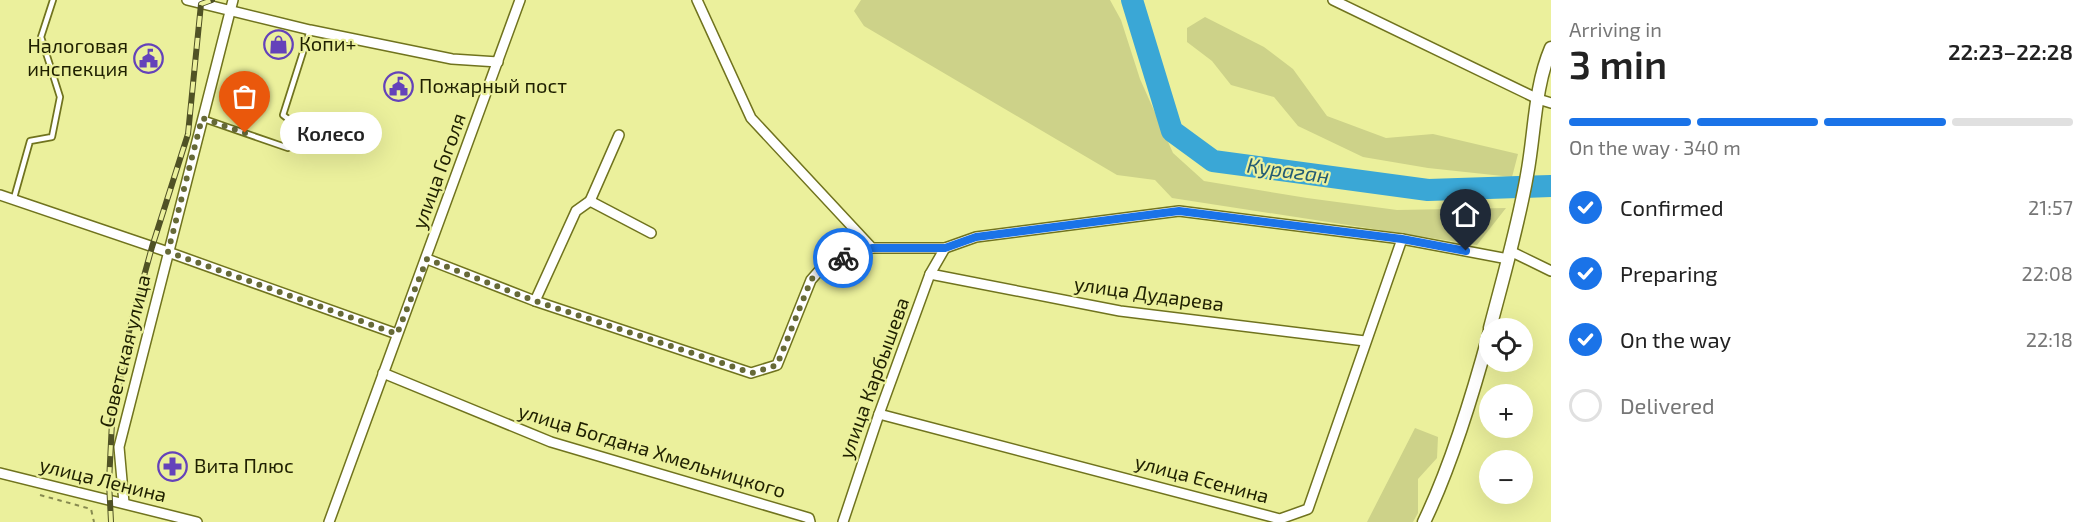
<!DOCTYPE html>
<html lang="en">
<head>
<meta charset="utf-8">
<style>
  :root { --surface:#fff; --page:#f2f2f2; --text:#222; --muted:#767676; --line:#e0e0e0; --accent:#1a73e8 }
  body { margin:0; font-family:"Exo 2",sans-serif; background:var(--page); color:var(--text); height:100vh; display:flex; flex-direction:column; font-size:22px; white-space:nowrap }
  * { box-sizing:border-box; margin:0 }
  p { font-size:20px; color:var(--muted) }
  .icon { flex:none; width:33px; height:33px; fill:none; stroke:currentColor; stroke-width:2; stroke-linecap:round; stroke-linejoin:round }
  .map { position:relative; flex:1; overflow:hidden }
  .drawer { display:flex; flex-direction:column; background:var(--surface); width:540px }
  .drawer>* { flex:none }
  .fabs { position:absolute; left:1479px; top:318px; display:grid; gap:12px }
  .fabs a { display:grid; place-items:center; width:54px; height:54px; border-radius:50%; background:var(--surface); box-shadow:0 6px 24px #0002; font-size:30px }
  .pin { position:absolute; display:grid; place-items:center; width:51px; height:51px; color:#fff; margin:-62px -26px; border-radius:50% 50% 50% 0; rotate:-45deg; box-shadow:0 0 6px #0007 }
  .pin .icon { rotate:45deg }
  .courier { position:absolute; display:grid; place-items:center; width:60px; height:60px; margin:-30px; border:4px solid #1a73e8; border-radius:50%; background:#fff; color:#222; box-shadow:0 2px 8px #0007 }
  .bubble { position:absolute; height:42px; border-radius:21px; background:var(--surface); box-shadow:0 6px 24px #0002; font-size:20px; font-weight:600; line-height:42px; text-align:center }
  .overview em { font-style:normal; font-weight:600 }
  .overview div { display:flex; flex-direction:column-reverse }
  .overview { display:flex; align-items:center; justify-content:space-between; height:102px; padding:0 18px }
  h1 { font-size:39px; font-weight:600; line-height:45px }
  .bar { display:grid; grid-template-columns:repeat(4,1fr); gap:9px 6px; align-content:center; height:72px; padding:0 18px }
  .bar i { height:8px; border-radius:4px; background:var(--line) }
  .bar .on { background:var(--accent) }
  .bar p { grid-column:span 4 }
  ol { padding:0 18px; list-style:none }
  li { display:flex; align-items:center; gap:18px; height:66px }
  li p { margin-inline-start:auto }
  li .icon { padding:6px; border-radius:50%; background:var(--accent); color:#fff; stroke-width:4 }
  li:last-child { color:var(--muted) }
  li i { width:33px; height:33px; border:3px solid var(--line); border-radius:50% }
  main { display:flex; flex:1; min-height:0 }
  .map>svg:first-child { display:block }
  .green { fill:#cdd289 }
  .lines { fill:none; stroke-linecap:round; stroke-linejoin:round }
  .river { stroke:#3aa7d6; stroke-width:22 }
  .service-casing { stroke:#70731e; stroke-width:8 }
  .minor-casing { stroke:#70731e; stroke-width:12 }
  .tertiary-casing { stroke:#70731e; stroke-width:15 }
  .path { stroke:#878a50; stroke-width:2; stroke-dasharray:4.5 4.5; stroke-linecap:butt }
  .service { stroke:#fff; stroke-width:4.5 }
  .minor { stroke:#fff; stroke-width:9 }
  .tertiary { stroke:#fff; stroke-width:12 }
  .rail-casing { stroke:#505225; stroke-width:6 }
  .rail { stroke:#ebf09c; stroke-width:4; stroke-dasharray:11; stroke-linecap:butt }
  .done { stroke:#666937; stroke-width:6; stroke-dasharray:0 10.8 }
  .route { stroke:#1a73e8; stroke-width:8 }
  .labels { text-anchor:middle; stroke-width:4.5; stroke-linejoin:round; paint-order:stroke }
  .poi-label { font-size:20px; fill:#1f2000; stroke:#ebf09c; text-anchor:start }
  .street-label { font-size:20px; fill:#1f2000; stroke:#ebf09c }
  .water-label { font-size:21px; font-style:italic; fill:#235b74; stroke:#ebf09c }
</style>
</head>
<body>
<main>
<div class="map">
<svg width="1551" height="522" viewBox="0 0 1551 522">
  <rect width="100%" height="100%" fill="#ebf09c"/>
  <g class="green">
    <path d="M861 0H1110L1121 20 1140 79 1173 153 1204 181 1307 198 1397 210 1506 208 1477 245 1172 198 1155 180 1117 175 864 26 854 11Z"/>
    <path d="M1205 17 1264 47 1293 69 1327 116 1386 138 1433 134 1518 154 1512 177 1428 168 1363 157 1298 126 1274 97 1231 85 1212 61 1187 42V28Z"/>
    <path d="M1415 428 1438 437 1437 458 1418 479V513L1413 522H1367Z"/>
  </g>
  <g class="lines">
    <path class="river" d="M1132 0 1172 131 1213 161 1428 190 1551 186"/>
    <defs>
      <g id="service">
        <path d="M204 119 288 148 296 125 283 115 310 30"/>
        <path d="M14 198 30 141 52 137 60 97 41 37 53 0"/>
      </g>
      <g id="minor">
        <path d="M187 0 310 30 452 59 498 62"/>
        <path d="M697 0 751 118 872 248H945L976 237 1179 211 1402 239 1508 259"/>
        <path d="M1333 0 1538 99 1551 103"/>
        <path d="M0 195 168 252 397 334"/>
        <path d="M590 201 619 135"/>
        <path d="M1510 251 1551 271"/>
        <path d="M427 259 535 301 751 373 777 365 811 280 825 264 872 248"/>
        <path d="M930 274 1120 311 1365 341"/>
        <path d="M535 301 576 211 590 201 651 233"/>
        <path d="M383 373 551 442 809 518 810 522"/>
        <path d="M879 414 1280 519 1308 509 1402 239"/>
        <path d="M0 473 197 522"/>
        <path d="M124 503 119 447 233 0"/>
        <path d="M329 522 520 0"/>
        <path d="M843 522 879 414 930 274 945 248"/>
      </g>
      <g id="tertiary">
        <path d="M1490 328C1503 278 1518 227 1527 175 1535 133 1534 88 1551 48"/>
        <path d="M1424 522C1452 464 1473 394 1490 331"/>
      </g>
    </defs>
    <use href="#service" class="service-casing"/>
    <use href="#minor" class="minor-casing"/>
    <use href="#tertiary" class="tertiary-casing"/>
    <path class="path" d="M40 495 91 509 94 522"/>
    <use href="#service" class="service"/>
    <use href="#minor" class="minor"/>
    <use href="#tertiary" class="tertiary"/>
    <defs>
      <path id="rail" d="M111 522 109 482 112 422 130 327 152 247 188 134 201 4 212 0"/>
    </defs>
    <use href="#rail" class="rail-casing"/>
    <use href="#rail" class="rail"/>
  </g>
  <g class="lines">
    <path class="done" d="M245 133 202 118 168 252 397 334 427 259 535 301 752 373 777 365 811 280 825 264 843 258"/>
    <path class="route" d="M843 258 872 248H945L976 237 1179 211 1402 239 1466 251"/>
  </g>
  <defs>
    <symbol id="shop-ring" viewBox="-11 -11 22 22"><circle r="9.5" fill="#ebf09c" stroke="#6442ba" stroke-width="1.5"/><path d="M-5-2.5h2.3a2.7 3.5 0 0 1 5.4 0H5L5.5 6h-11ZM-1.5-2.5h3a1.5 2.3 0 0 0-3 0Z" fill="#6442ba"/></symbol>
    <symbol id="civic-ring" viewBox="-11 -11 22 22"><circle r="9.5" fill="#ebf09c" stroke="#6442ba" stroke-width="1.5"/><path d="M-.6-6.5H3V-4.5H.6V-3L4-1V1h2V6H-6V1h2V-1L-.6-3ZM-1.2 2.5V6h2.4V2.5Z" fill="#6442ba"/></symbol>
    <symbol id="pharmacy-ring" viewBox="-11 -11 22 22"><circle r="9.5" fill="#ebf09c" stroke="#6442ba" stroke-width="1.5"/><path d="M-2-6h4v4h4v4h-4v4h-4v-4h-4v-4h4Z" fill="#6442ba"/></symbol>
  </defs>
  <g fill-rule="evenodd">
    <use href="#shop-ring" x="262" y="28" width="33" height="33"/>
    <use href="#civic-ring" x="132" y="42" width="33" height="33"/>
    <use href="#civic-ring" x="382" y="70" width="33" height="33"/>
    <use href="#pharmacy-ring" x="156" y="450" width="33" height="33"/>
  </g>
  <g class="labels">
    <g class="poi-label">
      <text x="299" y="51">Копи+</text>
      <text x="128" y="53" text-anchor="end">Налоговая<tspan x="128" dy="23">инспекция</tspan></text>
      <text x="419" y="93">Пожарный пост</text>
      <text x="194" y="473">Вита Плюс</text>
    </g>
    <g class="street-label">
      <text transform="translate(439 171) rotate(-70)" y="7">улица Гоголя</text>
      <text transform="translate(1149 294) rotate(8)" y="7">улица Дударева</text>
      <text transform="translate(125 351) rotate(-76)" y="7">Советская улица</text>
      <text transform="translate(874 378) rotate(-70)" y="7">улица Карбышева</text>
      <text transform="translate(652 451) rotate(17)" y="7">улица Богдана Хмельницкого</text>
      <text transform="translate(1202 479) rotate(15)" y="7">улица Есенина</text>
      <text transform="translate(103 480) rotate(14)" y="7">улица Ленина</text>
    </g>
    <g class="water-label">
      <text transform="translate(1288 171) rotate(8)" y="7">Кураган</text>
    </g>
  </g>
</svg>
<div class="fabs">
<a><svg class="icon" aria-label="locate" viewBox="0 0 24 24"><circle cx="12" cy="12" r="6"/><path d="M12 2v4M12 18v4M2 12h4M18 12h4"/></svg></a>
<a>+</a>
<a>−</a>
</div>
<div class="pin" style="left:245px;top:133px;background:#ea580c"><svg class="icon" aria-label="bag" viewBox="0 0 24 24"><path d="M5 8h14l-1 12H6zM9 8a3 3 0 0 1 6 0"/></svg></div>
<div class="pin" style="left:1466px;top:251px;background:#1f2937"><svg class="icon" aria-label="home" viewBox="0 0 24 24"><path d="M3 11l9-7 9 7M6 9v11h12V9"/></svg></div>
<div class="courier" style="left:843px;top:258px"><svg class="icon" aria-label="bike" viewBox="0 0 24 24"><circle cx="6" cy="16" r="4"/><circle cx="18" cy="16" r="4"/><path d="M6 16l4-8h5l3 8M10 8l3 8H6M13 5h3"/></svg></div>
<div class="bubble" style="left:280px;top:112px;width:102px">Колесо</div>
</div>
<section class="drawer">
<div class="overview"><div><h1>3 min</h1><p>Arriving in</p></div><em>22:23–22:28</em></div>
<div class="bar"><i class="on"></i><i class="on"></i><i class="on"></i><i></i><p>On the way · 340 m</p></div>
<ol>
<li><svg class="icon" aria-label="check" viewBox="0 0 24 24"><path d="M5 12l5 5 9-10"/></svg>Confirmed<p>21:57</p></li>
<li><svg class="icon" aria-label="check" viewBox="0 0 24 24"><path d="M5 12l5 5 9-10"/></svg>Preparing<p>22:08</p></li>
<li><svg class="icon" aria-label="check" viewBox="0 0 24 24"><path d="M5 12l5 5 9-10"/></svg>On the way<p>22:18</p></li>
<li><i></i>Delivered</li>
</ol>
</section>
</main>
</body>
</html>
